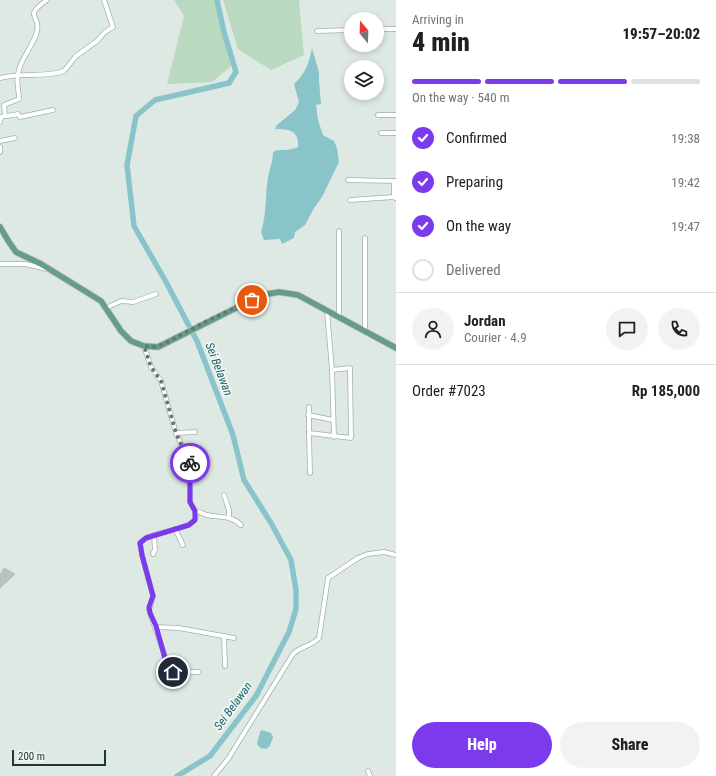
<!DOCTYPE html>
<html lang="en">
<head>
<meta charset="utf-8">
<style>
  :root { --surface:#fff; --page:#f2f2f2; --text:#202124; --muted:#757577; --line:#e0e0e0; --accent:#7c3aed }
  body { margin:0; font-family:"Roboto Condensed",sans-serif; background:var(--page); color:var(--text); height:100vh; display:flex; flex-direction:column; font-size:15px; white-space:nowrap }
  * { box-sizing:border-box; margin:0 }
  p { font-size:13px; color:var(--muted) }
  .icon { flex:none; width:22px; height:22px; fill:none; stroke:currentColor; stroke-width:2; stroke-linecap:round; stroke-linejoin:round }
  .map { position:relative; flex:1; overflow:hidden }
  .side { display:flex; flex-direction:column; background:var(--surface); width:320px }
  .side>* { flex:none }
  .needle { width:26px; rotate:341deg }
  .fabs { position:absolute; left:344px; top:12px; display:grid; gap:8px }
  .fabs a { display:grid; place-items:center; width:40px; height:40px; border-radius:50%; background:var(--surface); box-shadow:0 2px 6px #0003; font-size:20px }
  .scale { position:absolute; left:12px; bottom:10px; width:94px; box-sizing:border-box; padding-left:4px; border:2px solid #213831; border-top:0; font-size:11px; line-height:14px; white-space:nowrap; color:#213831; -webkit-text-stroke:3px #eff6f2; paint-order:stroke }
  .pin { position:absolute; display:grid; place-items:center; width:34px; height:34px; color:#fff; margin:-17px; border:2px solid #fff; border-radius:50%; box-shadow:0 1px 4px #0007 }
  .courier { position:absolute; display:grid; place-items:center; width:40px; height:40px; margin:-20px; border:3px solid #7c3aed; border-radius:50%; background:#fff; color:#222; box-shadow:0 1px 5px #0007 }
  .overview em { font-style:normal; font-weight:800 }
  .overview div { display:flex; flex-direction:column-reverse }
  .overview { display:flex; align-items:center; justify-content:space-between; height:68px; padding:0 16px }
  h1 { font-size:26px; font-weight:800; line-height:30px }
  .bar { display:grid; grid-template-columns:repeat(4,1fr); gap:6px 4px; align-content:center; height:48px; padding:0 16px }
  .bar i { height:5px; border-radius:3px; background:var(--line) }
  .bar .on { background:var(--accent) }
  .bar p { grid-column:span 4 }
  .line { display:flex; align-items:center; gap:10px; padding:0 16px; border-top:1px solid var(--line) }
  .line div { flex:1 }
  .round { display:grid; place-items:center; flex:none; width:42px; height:42px; border-radius:21px; background:var(--page) }
  ol { padding:0 16px; list-style:none }
  li { display:flex; align-items:center; gap:12px; height:44px }
  li p { margin-inline-start:auto }
  li .icon { padding:4px; border-radius:50%; background:var(--accent); color:#fff; stroke-width:4 }
  li:last-child { color:var(--muted) }
  li i { width:22px; height:22px; border:2px solid var(--line); border-radius:50% }
  .primary-button { display:flex; gap:8px; margin-top:auto; padding:8px 16px }
  .primary-button a { flex:1; height:46px; border-radius:24px; background:var(--accent); color:#fff; font-size:16px; font-weight:800; line-height:46px; text-align:center }
  .primary-button a+a { background:var(--page); color:var(--text) }
  main { display:flex; flex:1; min-height:0 }
  .map>svg:first-child { display:block }
  .green { fill:#b9d9c0 }
  .water { fill:#8ac4cb }
  .lines { fill:none; stroke-linecap:round; stroke-linejoin:round }
  .river { stroke:#8ac4cb; stroke-width:5.5 }
  .building { fill:#b5c4bd; stroke:#b2c2bb }
  .minor-casing { stroke:#a2b0ab; stroke-width:5.5 }
  .major-casing { stroke:#bcc3c1; stroke-width:7 }
  .minor { stroke:#fff; stroke-width:4 }
  .major { stroke:#669c8c; stroke-width:5.5 }
  .done { stroke:#647670; stroke-width:4; stroke-dasharray:0 7.2 }
  .route { stroke:#7c3aed; stroke-width:5 }
  .labels { text-anchor:middle; stroke-width:3.5; stroke-linejoin:round; paint-order:stroke }
  .water-label { font-size:12px; font-style:italic; fill:#20656f; stroke:#eff6f2 }
</style>
</head>
<body>
<main>
<div class="map">
<svg width="396" height="776" viewBox="0 0 396 776">
  <rect width="100%" height="100%" fill="#dfe9e4"/>
  <g class="green">
    <path d="M174 0H215L231 66 212 82 167 84 184 16Z"/>
    <path d="M223 0H299L304 55 271 70 238 49Z"/>
  </g>
  <g class="water">
    <path d="M312 48 319 72V80L321 104 316 105 318 120 323 135 334 141 337 148 339 162 322 197 314 208 305 225 295 232 294 238 282 244 280 239 264 240 261 232C267 214 265 195 268 177 270 168 273 161 273 152 279 148 288 152 298 147 299 130 289 129 275 129L277 125 295 110 299 102 294 84C306 73 309 63 312 48Z"/>
    <path d="M262 730 271 733 273 737 270 746 266 749 260 748 257 744 260 732Z"/>
  </g>
  <g class="lines">
    <path class="river" d="M177 776 210 756 256 696 289 632 296 609V590L291 560 271 523 244 480 233 435 197 341 166 282 134 226 127 165 136 116 155 100 229 83 236 72 224 32 217 0"/>
  </g>
  <path class="building" d="M4 568 15 574 0 588V575Z"/>
  <g class="lines">
    <defs>
      <g id="minor">
        <path d="M377 29H396"/>
        <path d="M317 31 351 30"/>
        <path d="M0 78C21 72 45 78 64 71L76 56 97 41 105 32 113 27 104 0"/>
        <path d="M378 115H396"/>
        <path d="M5 116 4 105 19 99C19 91 16 82 18 74 20 58 34 46 37 31 41 14 22 18 47 0"/>
        <path d="M0 122 1 117C6 115 12 116 18 114L20 117 53 110"/>
        <path d="M381 133H396"/>
        <path d="M0 141 15 138"/>
        <path d="M0 147V152"/>
        <path d="M348 180 396 181"/>
        <path d="M394 181V195L395 198"/>
        <path d="M350 200 394 197"/>
        <path d="M339 231V318"/>
        <path d="M365 238V332"/>
        <path d="M0 264H25L47 269"/>
        <path d="M106 308 121 301 133 302 156 294"/>
        <path d="M327 311 332 370 334 437"/>
        <path d="M144 346 151 367 161 381 176 433 189 460 190 502 195 511 196 517C190 532 150 530 140 543L142 555 153 596 149 610 164 653 166 662 172 672H199"/>
        <path d="M309 407V433L351 438 350 368 332 370"/>
        <path d="M308 415 333 420"/>
        <path d="M176 433 195 432"/>
        <path d="M309 433 310 473"/>
        <path d="M224 495 229 510V517"/>
        <path d="M195 511C200 511 203 514 207 515 220 518 231 515 241 525"/>
        <path d="M175 529 183 545"/>
        <path d="M153 554 155 550 154 535"/>
        <path d="M156 627 179 628 234 638"/>
        <path d="M224 636 225 666"/>
        <path d="M368 771 370 776"/>
        <path d="M214 776 228 759 293 654C301 646 312 646 319 638L328 578 358 558 368 554 384 552 396 555"/>
      </g>
      <path id="major" d="M0 227 9 242 16 252 41 264 101 301 121 331 131 341 144 346 158 347 262 295 279 292 298 295 396 348"/>
    </defs>
    <use href="#minor" class="minor-casing"/>
    <use href="#major" class="major-casing"/>
    <use href="#minor" class="minor"/>
    <use href="#major" class="major"/>
  </g>
  <g class="lines">
    <path class="done" d="M190 463 176 433 161 381 151 367 144 346 155 347 164 344 205 322 252 300"/>
    <path class="route" d="M173 672 166 662 156 626 150 613 149 607 153 596 142 555 140 543 146 538 189 525 195 520V511L190 502V463"/>
  </g>
  <g class="labels">
    <g class="water-label">
      <text transform="translate(219 369) rotate(69)" y="4">Sei Belawan</text>
      <text transform="translate(233 706) rotate(-54)" y="4">Sei Belawan</text>
    </g>
  </g>
</svg>
<div class="fabs">
<a><svg class="needle" viewBox="-14 -14 28 28"><path d="M0-13l5 13h-10z" fill="#e53935"/><path d="M0 13l5-13h-10z" fill="#757577"/></svg></a>
<a><svg class="icon" aria-label="layers" viewBox="0 0 24 24"><path d="M12 4l9 5-9 5-9-5zM3 14l9 5 9-5"/></svg></a>
</div>
<div class="scale">200 m</div>
<div class="pin" style="left:252px;top:300px;background:#ea580c"><svg class="icon" aria-label="bag" viewBox="0 0 24 24"><path d="M5 8h14l-1 12H6zM9 8a3 3 0 0 1 6 0"/></svg></div>
<div class="pin" style="left:173px;top:672px;background:#1f2937"><svg class="icon" aria-label="home" viewBox="0 0 24 24"><path d="M3 11l9-7 9 7M6 9v11h12V9"/></svg></div>
<div class="courier" style="left:190px;top:463px"><svg class="icon" aria-label="bike" viewBox="0 0 24 24"><circle cx="6" cy="16" r="4"/><circle cx="18" cy="16" r="4"/><path d="M6 16l4-8h5l3 8M10 8l3 8H6M13 5h3"/></svg></div>
</div>
<section class="side">
<div class="overview"><div><h1>4 min</h1><p>Arriving in</p></div><em>19:57–20:02</em></div>
<div class="bar"><i class="on"></i><i class="on"></i><i class="on"></i><i></i><p>On the way · 540 m</p></div>
<ol>
<li><svg class="icon" aria-label="check" viewBox="0 0 24 24"><path d="M5 12l5 5 9-10"/></svg>Confirmed<p>19:38</p></li>
<li><svg class="icon" aria-label="check" viewBox="0 0 24 24"><path d="M5 12l5 5 9-10"/></svg>Preparing<p>19:42</p></li>
<li><svg class="icon" aria-label="check" viewBox="0 0 24 24"><path d="M5 12l5 5 9-10"/></svg>On the way<p>19:47</p></li>
<li><i></i>Delivered</li>
</ol>
<div class="line" style="height:72px"><a class="round"><svg class="icon" aria-label="person" viewBox="0 0 24 24"><circle cx="12" cy="8" r="4"/><path d="M4 21q1-7 8-7t8 7"/></svg></a><div><b>Jordan</b><p>Courier · 4.9</p></div><a class="round"><svg class="icon" aria-label="chat" viewBox="0 0 24 24"><path d="M4 5h16v11H9l-5 4z"/></svg></a><a class="round"><svg class="icon" aria-label="phone" viewBox="0 0 24 24"><path d="M5 4h4l2 5-3 2q2 4 5 5l2-3 5 2v4C11 20 4 13 5 4z"/></svg></a></div>
<div class="line" style="height:52px"><div>Order #7023</div><b>Rp 185,000</b></div>
<div class="primary-button"><a>Help</a><a>Share</a></div>
</section>
</main>
</body>
</html>
